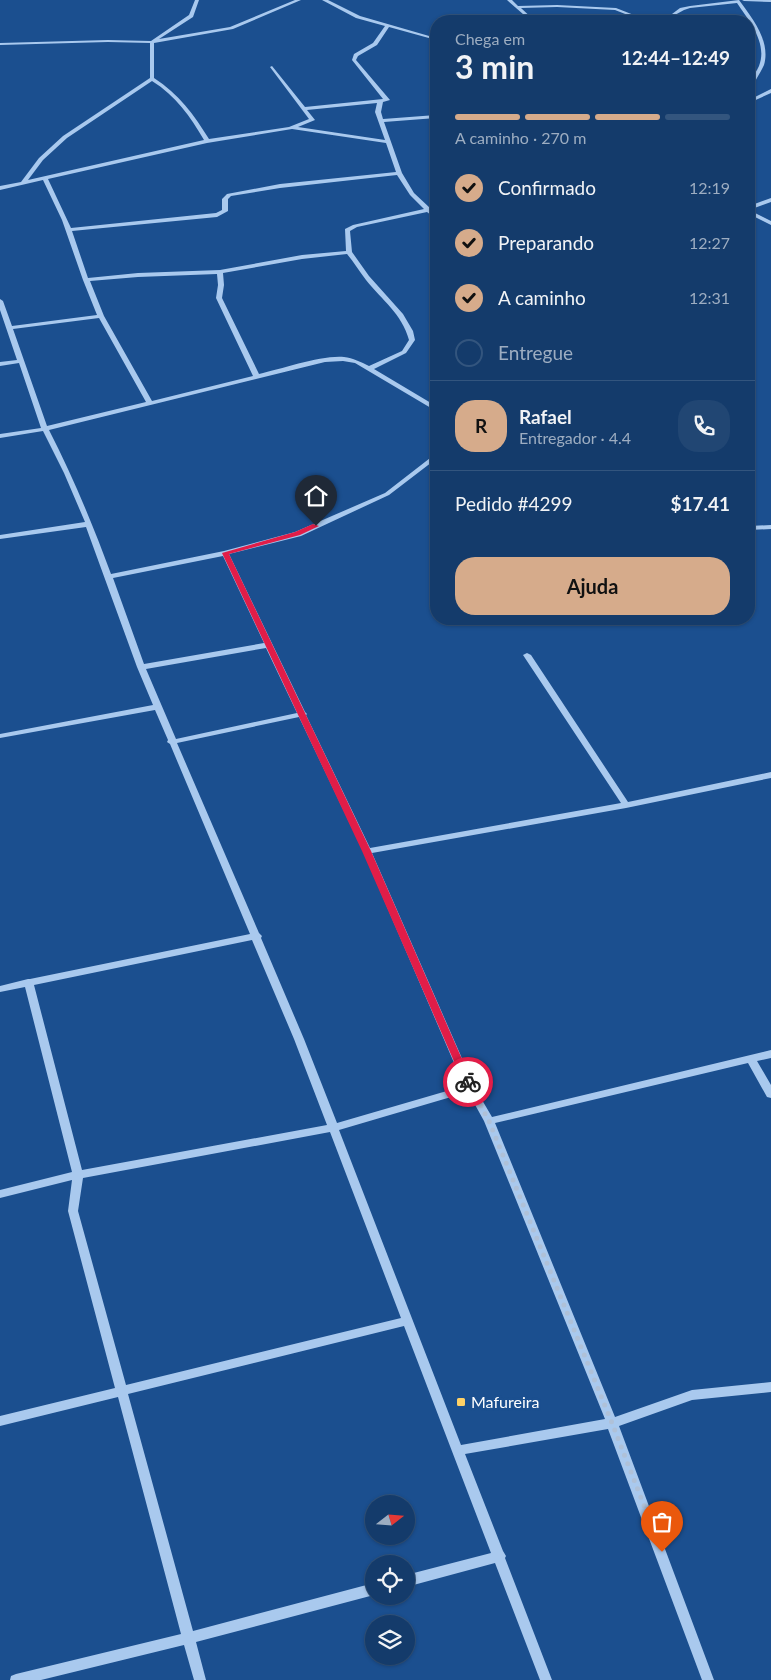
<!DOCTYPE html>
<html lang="pt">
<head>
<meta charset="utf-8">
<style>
  :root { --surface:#143b6b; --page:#214673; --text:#f1f3f6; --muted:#9dadc1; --line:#33557e; --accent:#d6ab8b }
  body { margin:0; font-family:Lato,sans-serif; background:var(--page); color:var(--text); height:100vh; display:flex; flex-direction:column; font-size:19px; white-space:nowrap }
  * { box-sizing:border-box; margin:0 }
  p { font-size:16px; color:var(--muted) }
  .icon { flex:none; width:28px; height:28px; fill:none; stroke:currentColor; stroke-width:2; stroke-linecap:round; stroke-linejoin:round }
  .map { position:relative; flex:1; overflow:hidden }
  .panel { position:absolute; left:430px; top:15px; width:325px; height:610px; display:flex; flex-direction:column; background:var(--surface); border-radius:20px; box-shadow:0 1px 4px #0004,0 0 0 1px var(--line) }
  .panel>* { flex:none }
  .needle { width:32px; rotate:73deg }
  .buttons { position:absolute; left:365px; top:1495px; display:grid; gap:10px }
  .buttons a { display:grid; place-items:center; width:50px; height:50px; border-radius:50%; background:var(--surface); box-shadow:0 1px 4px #0004,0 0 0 1px var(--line); font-size:25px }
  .pin { position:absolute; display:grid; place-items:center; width:42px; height:42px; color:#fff; margin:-51px -21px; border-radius:50% 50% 50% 0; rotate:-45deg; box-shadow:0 0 5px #0007 }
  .pin .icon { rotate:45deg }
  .courier { position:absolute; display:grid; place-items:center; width:50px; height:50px; margin:-25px; border:4px solid #e11d48; border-radius:50%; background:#fff; color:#222; box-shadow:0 1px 6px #0007 }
  .overview em { font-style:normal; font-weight:700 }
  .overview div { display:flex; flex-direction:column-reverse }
  .overview { display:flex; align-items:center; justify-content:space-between; height:85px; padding:0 25px }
  h1 { font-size:32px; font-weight:700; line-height:38px }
  .bar { display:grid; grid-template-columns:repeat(4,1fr); gap:8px 5px; align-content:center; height:60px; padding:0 25px }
  .bar i { height:6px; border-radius:4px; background:var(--line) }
  .bar .current { background:var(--accent) }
  .bar p { grid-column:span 4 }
  .line { display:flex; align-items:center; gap:12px; padding:0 25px; border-top:1px solid var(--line) }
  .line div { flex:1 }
  .round { display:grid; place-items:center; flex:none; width:52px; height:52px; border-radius:20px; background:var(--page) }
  ol { padding:0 25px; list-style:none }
  li { display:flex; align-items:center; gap:15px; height:55px }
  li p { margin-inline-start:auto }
  li .icon { padding:5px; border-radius:50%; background:var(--accent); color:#111; stroke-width:4 }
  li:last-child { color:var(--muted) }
  li i { width:28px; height:28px; border:2px solid var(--line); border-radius:50% }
  .button { display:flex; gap:10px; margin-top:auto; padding:10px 25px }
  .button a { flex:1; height:58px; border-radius:20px; background:var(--accent); color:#111; font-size:20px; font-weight:700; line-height:58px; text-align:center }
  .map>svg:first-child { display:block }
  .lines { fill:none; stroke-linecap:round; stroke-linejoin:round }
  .minor { fill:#a9c9ee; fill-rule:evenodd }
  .route { fill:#e11d48 }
  .done { stroke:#afc1d8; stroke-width:5; stroke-dasharray:0 9 }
  .poi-dot { fill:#ffd166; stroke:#1b4f8f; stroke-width:2 }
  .labels { text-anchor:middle; stroke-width:5; stroke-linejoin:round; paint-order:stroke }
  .near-poi-label { font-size:16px; fill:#fff; stroke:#1b4f8f; text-anchor:start }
</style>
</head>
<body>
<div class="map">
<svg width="771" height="1680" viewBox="0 0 771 1680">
  <rect width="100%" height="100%" fill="#1b4f8f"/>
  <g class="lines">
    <g class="minor">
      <path d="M195 0H199L193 17 159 39 230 27 295 0H301L233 29 154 43V78C179 94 194 115 209 139L289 127 309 119 270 67 272 66 305 107 383 99 352 60 354 54 373 43 385 26 356 18 322 0H328L360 16 436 38V40L389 27 377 45 358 56 356 60 390 100 383 102 381 112 383 119 436 115V118L384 122 402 173 414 193 430 208 436 206V210H432L436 214V219L427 212 357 227 350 231 352 252 369 276 403 314 413 331 415 340 406 353 374 369 436 406V411L355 363 343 361 325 362 49 430C73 477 93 525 111 574L224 551 295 532 385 493 434 455 436 454V459L389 495 301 536 229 554 305 712 307 714 306 715 370 848 621 803 523 655 527 653 531 655 628 802 771 772V778L626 808 372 853 475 1088 492 1117 771 1050V1058L757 1061 771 1085V1098L767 1097 748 1063 495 1123 615 1417 692 1390 771 1382V1392L692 1400 619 1426 714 1680H702L608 1429 465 1454 503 1551 506 1556 505 1558 552 1680H540L495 1563 406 1587V1575L491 1553 404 1326 128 1394 193 1631 374 1583V1595L196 1642 206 1680H194L184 1645 41 1680H10L11 1676 16 1674 181 1634 118 1397 0 1426V1416L115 1388 68 1211 72 1180 0 1198V1190L72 1172 25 987 0 992V986L28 979H30L250 934 170 744 167 742 168 740 155 710 0 738V734L153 705 137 667 86 527 0 539V535L85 522 64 473 43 431 0 438V434L41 428 19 363 0 366V362L17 360 0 310V299L3 301 12 326 97 315 83 280 62 220 43 180 0 190V186L21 182 39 158 63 136 150 78V43L108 42 0 45V43L108 40 151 41 189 15ZM152 81C176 96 190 116 204 140L28 180 43 160 67 138ZM377 103 375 112 385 140 298 127 315 120 307 110ZM292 129 386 143 396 172 280 184 227 194 222 199V210L216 213 71 228 48 179 207 143ZM397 175 410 195 424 209 353 225 345 229 346 251 302 255 220 270 138 273 88 278 72 231 217 217 228 211V199L231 196 280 188ZM347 254C354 262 359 271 366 280 382 300 402 314 409 340L402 351 369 366C361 362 353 358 344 357 321 355 282 369 259 374L222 298 224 285 223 273 302 259ZM217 274 218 285 216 298 253 376 152 401 104 316 90 281 138 277ZM99 318 146 402 47 426 13 329ZM223 556 264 643 144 664 113 578ZM266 648 297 713 176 739 146 669ZM299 717 363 851 464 1086 337 1123 304 1039 261 938 262 936 259 933 177 743ZM252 940 294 1039 327 1125 82 1170 34 985ZM468 1092 484 1121 605 1419 461 1445 339 1130ZM330 1132 401 1318 126 1385 78 1211 83 1178Z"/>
      <path d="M507 0H512L518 6 557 5 616 8 639 17 672 14 680 8 690 6 739 0C752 18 771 41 764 65 760 74 754 81 752 90L749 91C749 79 754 77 759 66 768 43 749 21 737 3L690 8 684 10 673 16 638 19 615 10 557 7 521 8 535 21H531Z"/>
      <path d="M742 0H771V2L744 1Z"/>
      <path d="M771 89V93L749 103V100Z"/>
      <path d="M771 198V202L749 210V206Z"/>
      <path d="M749 210 771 221V225L749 214Z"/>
      <path d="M771 525V529L749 530V526Z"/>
    </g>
  </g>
  <path class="route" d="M313 524 319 526 300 535 229 554 371 851 472 1082 468 1086 463 1082 362 851 222 553 295 532Z"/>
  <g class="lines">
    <path class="done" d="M468 1082 489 1121 612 1423 662 1552"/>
  </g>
  <rect class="poi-dot" x="456" y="1397" width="10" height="10" rx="2.5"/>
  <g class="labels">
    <g class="near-poi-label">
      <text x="471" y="1408">Mafureira</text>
    </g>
  </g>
</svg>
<div class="buttons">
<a><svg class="needle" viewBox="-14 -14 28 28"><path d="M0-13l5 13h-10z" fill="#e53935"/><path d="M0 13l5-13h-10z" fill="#9dadc1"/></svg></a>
<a><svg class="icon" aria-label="locate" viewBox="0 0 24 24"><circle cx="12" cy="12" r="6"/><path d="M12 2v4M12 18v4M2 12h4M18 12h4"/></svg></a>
<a><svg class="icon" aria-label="layers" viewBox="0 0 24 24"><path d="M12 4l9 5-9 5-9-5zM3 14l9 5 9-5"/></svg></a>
</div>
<div class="pin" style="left:662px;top:1552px;background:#ea580c"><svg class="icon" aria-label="bag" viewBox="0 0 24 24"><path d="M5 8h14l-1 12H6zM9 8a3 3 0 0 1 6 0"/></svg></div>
<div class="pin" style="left:316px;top:526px;background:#1f2937"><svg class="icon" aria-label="home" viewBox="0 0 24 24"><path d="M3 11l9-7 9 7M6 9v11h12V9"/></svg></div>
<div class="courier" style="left:468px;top:1082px"><svg class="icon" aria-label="bike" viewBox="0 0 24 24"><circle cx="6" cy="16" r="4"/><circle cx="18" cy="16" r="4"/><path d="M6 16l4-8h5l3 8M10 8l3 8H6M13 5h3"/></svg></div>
<section class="panel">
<div class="overview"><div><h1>3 min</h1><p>Chega em</p></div><em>12:44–12:49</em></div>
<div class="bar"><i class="current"></i><i class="current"></i><i class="current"></i><i></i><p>A caminho · 270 m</p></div>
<ol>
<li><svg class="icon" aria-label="check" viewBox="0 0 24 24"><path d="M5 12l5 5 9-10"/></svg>Confirmado<p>12:19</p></li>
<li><svg class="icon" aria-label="check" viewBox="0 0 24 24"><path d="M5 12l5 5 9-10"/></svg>Preparando<p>12:27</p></li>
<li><svg class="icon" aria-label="check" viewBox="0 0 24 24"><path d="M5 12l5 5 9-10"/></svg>A caminho<p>12:31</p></li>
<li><i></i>Entregue</li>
</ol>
<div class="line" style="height:90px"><b class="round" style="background:var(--accent);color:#111">R</b><div><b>Rafael</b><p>Entregador · 4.4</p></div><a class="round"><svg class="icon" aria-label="phone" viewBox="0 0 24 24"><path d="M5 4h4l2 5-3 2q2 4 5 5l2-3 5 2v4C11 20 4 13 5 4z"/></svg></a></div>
<div class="line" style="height:65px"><div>Pedido #4299</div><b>$17.41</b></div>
<div class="button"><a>Ajuda</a></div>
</section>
</div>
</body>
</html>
